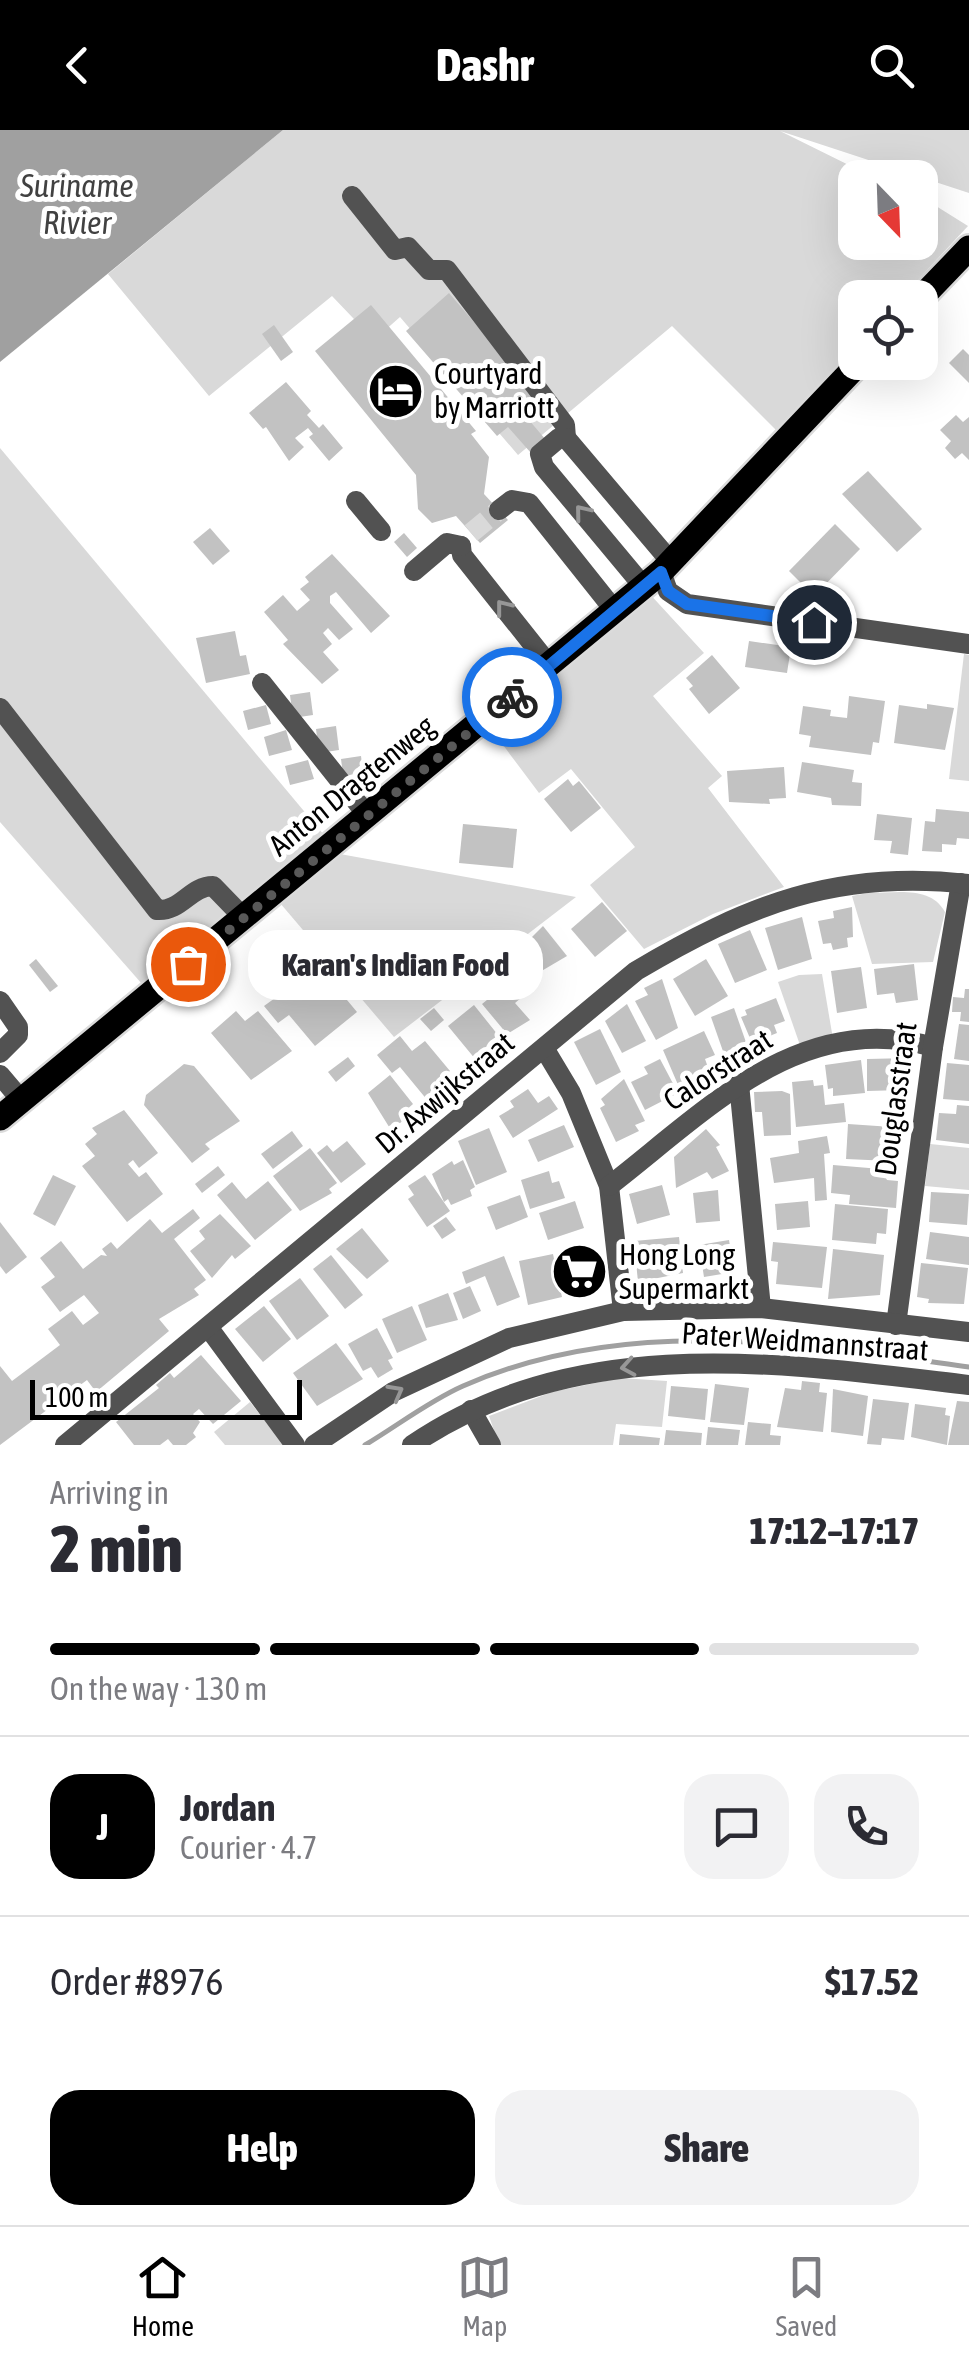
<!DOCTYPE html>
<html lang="en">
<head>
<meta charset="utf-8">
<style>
  :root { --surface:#fff; --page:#f2f2f3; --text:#2b2b33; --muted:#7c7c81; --line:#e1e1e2; --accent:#000 }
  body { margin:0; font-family:"Asap Condensed",sans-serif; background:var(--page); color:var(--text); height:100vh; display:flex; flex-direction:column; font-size:38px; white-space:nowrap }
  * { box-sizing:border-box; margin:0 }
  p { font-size:32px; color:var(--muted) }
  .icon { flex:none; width:55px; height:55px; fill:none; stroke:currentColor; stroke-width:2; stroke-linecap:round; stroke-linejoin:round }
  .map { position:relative; height:1315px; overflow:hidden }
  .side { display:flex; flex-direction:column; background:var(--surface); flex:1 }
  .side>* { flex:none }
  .needle { width:65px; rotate:157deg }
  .buttons { position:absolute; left:838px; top:30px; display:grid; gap:20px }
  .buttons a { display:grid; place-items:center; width:100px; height:100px; border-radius:20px; background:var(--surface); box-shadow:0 10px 40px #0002; font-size:50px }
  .scale { position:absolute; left:30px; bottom:25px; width:272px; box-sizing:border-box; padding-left:10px; border:5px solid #000; border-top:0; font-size:28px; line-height:35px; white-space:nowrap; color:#000; -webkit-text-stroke:8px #fff; paint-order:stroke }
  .pin { position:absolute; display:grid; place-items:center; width:85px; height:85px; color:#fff; margin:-42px; border:5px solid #fff; border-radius:50%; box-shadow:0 2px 10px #0007 }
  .courier { position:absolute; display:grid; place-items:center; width:100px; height:100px; margin:-50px; border:8px solid #1a73e8; border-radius:50%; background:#fff; color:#222; box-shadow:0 2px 12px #0007 }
  .bubble { position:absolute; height:70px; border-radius:30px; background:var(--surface); box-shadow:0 10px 40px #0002; font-size:32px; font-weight:800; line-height:70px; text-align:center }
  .summary em { font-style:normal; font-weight:800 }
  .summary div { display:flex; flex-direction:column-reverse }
  .summary { display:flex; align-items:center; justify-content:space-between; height:170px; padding:0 50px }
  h1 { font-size:65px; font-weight:800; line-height:75px }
  .bar { display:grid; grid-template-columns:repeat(4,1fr); gap:15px 10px; align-content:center; height:120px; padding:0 50px }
  .bar i { height:12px; border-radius:8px; background:var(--line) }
  .bar .on { background:var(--accent) }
  .bar p { grid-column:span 4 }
  .line { display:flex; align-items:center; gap:25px; padding:0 50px; border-top:2px solid var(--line) }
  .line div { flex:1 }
  .round { display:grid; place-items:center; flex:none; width:105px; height:105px; border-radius:30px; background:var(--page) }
  .button { display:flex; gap:20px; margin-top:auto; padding:20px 50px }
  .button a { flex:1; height:115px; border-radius:30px; background:var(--accent); color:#fff; font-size:40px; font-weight:800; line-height:115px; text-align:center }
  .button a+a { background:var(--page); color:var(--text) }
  header { display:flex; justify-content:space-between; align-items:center; height:130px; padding:0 50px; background:var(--accent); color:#fff; font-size:45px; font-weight:800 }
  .dock { display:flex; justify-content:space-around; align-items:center; height:140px; border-top:2px solid var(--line); background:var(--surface); font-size:28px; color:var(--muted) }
  .dock a { display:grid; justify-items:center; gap:5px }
  .dock .on { color:var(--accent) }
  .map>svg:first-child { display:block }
  .green { fill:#d9d9d9 }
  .water { fill:#a0a0a0 }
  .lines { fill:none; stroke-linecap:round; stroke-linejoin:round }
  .stream { stroke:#a0a0a0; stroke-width:5 }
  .building { fill:#c2c2c2 }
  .minor-tunnel { stroke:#d9d9d9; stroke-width:20; stroke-dasharray:20 10; stroke-linecap:butt }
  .major-casing { stroke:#dbdbdb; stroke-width:30 }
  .minor { stroke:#525252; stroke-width:20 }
  .major { stroke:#000; stroke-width:25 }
  .oneway { stroke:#979797 }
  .done { stroke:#595959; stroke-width:10; stroke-dasharray:0 18 }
  .route { stroke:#1a73e8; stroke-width:12 }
  .labels { text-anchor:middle; stroke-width:10; stroke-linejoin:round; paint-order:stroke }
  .poi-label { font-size:30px; fill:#000; stroke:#fff; text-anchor:start }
  .street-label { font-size:30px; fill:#000; stroke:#fff }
  .water-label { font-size:32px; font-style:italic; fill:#414141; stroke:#fff }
</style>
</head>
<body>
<header><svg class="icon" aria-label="back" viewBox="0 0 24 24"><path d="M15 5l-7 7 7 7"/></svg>Dashr<svg class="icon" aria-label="search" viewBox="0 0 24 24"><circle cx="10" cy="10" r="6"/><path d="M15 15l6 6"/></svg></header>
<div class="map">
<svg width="969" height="1315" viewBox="0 0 969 1315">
  <rect width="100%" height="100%" fill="#fff"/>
  <g class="green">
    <path d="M283 0H969V63L780 1 873 47 855 48V112H920V66L968 96 902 167 855 168V218L778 302 672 196 518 325 400 187 374 210 332 166 209 266 108 144Z"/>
    <path d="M0 318 324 705 142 854 0 692Z"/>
    <path d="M647 461 704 523 653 566 722 646 708 658 784 757 713 784 644 819 590 755 635 717 571 639 539 663 491 599Z"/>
    <path d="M964 524 969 525V651L949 649Z"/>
    <path d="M340 724 576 767 394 907 280 773Z"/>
    <path d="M868 763C895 763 931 755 945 782L933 832 872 834 852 766Z"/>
    <path d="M822 844 833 909 801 918 778 852 799 845Z"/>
    <path d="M930 1014 969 1018V1060L925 1056Z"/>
    <path d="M620 1248 667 1251 662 1297 616 1294 613 1315H499L489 1286 552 1262Z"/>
    <path d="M250 1272 284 1315H225L214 1302Z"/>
  </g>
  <path class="water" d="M0 0H283L0 232Z"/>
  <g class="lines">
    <path class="stream" d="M365 1315C397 1296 429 1271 463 1256 627 1184 800 1214 969 1237"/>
  </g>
  <g class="building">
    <path d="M449 163 540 269 523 283 546 310 531 323 508 297 497 306 406 201Z"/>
    <path d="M371 175 476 301 471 304 489 327 484 364 508 390 480 413 456 386 432 393 418 379 416 345 315 221Z"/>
    <path d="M274 195 293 222 281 231 262 204Z"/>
    <path d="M963 219 969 225V253L949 233Z"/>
    <path d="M286 252 311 281 307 285 319 298 323 294 343 318 329 331 309 307 313 304 308 298 295 308 304 317 289 331 266 297 263 299 249 283Z"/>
    <path d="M956 285 963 292 969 287V330L962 323 955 329 945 318 951 311 940 300Z"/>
    <path d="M868 341 922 399 897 422 842 364Z"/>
    <path d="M835 394 860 419 814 466 789 441Z"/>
    <path d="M210 398 230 421 213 435 193 412Z"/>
    <path d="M404 403 417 418 407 427 394 412Z"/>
    <path d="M332 424 390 486 371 503 336 462 330 466V473L353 499 339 510 328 498 323 503 332 514 323 522 339 540 322 554 283 514 288 510 264 482 283 465 297 481 310 470 300 459 309 452 305 447Z"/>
    <path d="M235 501 240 526 246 525 250 544 206 553 196 508Z"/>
    <path d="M749 511 791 517 787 543 745 537Z"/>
    <path d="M712 525 740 558 709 584 689 559 693 556 686 548Z"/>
    <path d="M310 562 313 585 293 588 290 565Z"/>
    <path d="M849 566 885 571 879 613 873 612 871 625 809 617 811 606 799 604 803 576 831 580 830 586 847 588Z"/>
    <path d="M927 574 954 578 945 620 894 613 899 575 927 579Z"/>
    <path d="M266 575 271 594 248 600 243 581Z"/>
    <path d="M336 596 339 620 319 623 316 599Z"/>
    <path d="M286 600 292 620 269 626 264 607Z"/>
    <path d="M361 626 364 649 344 652 341 629Z"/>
    <path d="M308 630 314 649 290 655 285 636Z"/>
    <path d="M802 632 854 640 852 652 862 653 861 676 832 675 831 668 797 662Z"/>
    <path d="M784 637 786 668 769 669 770 674 729 672 727 641Z"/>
    <path d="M568 649 573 656 579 651 601 678 571 702 544 669Z"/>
    <path d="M936 679 969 682V709L957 708 956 715 942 714V722L922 721 925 691 935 692Z"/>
    <path d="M877 684 912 688 908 725 890 723 892 711 874 710Z"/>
    <path d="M463 694 517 699 513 738 459 733Z"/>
    <path d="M602 772 627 801 595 827 571 799Z"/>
    <path d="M852 777 853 807 847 808 848 817 833 820 831 813 823 814 818 791 834 788 833 781Z"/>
    <path d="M802 787 812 829 778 840 765 798Z"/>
    <path d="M543 796 567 826 533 846 516 823Z"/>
    <path d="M750 800 767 840 735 853 718 814Z"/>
    <path d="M312 828 357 882 315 916 289 885 278 893 264 876 275 868 270 862Z"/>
    <path d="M36 829 58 856 50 862 29 835Z"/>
    <path d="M706 829 728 866 695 886 673 849Z"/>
    <path d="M914 834 918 870 896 873 894 863 877 865 874 839Z"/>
    <path d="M861 837 867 878 837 883 831 841Z"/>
    <path d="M662 849 678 898 656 910 635 871 648 865 644 858Z"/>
    <path d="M508 853 521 868 515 873 530 890 507 904 482 874Z"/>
    <path d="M965 859H969V892L960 891 961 882H952L953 867 964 868Z"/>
    <path d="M776 868 785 891 774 895 777 903 752 913 741 887 747 885 745 880Z"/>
    <path d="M627 874 646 911 622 923 605 891Z"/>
    <path d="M474 875 498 905 491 911 495 915 476 930 448 896Z"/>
    <path d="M434 878 444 890 431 901 420 889Z"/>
    <path d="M734 878 748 918 725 927 711 887Z"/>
    <path d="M236 881 245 891 258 881 292 921 251 950 211 903Z"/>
    <path d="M959 894 969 895V931L954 929Z"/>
    <path d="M600 899 621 942 596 955 574 912Z"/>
    <path d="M704 901 715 925 705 929 710 943 679 957 663 920Z"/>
    <path d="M400 906 412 921 425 911 450 941 440 949 445 957 428 971 400 937 392 943 377 925Z"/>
    <path d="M348 927 355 936 336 952 328 942Z"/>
    <path d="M910 928V949H903V960L867 961V929Z"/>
    <path d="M660 929 678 963 645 980 631 952 648 944 644 937Z"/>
    <path d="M861 930 865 963 833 966V958L828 959 825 935Z"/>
    <path d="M947 933 969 935V971L943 969Z"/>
    <path d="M184 934 194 936 240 991 205 1014 210 1019 192 1033 144 975 146 965Z"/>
    <path d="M390 945 413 974 405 981 409 986 391 1000 368 963Z"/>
    <path d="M624 949 645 991 635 995 639 1001 616 1012 600 978 605 975 601 969Z"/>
    <path d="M813 950 814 956 823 955 825 975 844 973 846 992 796 997 792 952Z"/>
    <path d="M528 959 538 973 549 966 558 979 513 1008 499 986 514 977 510 971Z"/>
    <path d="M782 961 790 964 791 1005 764 1006 762 982H755L754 962Z"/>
    <path d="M957 975 969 976V1014L936 1010 939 983 956 984Z"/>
    <path d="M124 980 158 1023 139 1038 133 1030 128 1034 139 1047 146 1042 163 1064 127 1092 82 1036 95 1026 85 1014 97 1004 92 998Z"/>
    <path d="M848 994 892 997 890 1031 846 1029Z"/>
    <path d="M564 995 574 1017 538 1032 528 1010Z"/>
    <path d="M489 998 507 1042 476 1055 458 1011Z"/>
    <path d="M706 999 720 1015 716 1017 729 1041 712 1049 707 1042 676 1058 674 1027Z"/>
    <path d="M292 1001 303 1016 273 1039 261 1024Z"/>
    <path d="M827 1006 830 1023 824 1024 827 1070 815 1071 814 1048 774 1053 770 1028 799 1023 798 1011Z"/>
    <path d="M347 1011 366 1034 341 1053 317 1023 327 1015 333 1022Z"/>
    <path d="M310 1018 337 1053 329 1059 332 1063 300 1081 273 1046Z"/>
    <path d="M463 1030 475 1057 470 1060 472 1066 451 1075 448 1069 444 1072 432 1044 452 1031 454 1035Z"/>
    <path d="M833 1035 881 1039 887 1050 898 1051 896 1078 849 1074 850 1065 831 1063Z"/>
    <path d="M218 1036 225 1045 202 1063 195 1054Z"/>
    <path d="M549 1041 552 1053 559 1051 565 1068 530 1079 521 1050Z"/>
    <path d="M53 1045 76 1056 55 1096 33 1084Z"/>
    <path d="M425 1045 450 1081 427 1097 408 1069 414 1065 408 1056Z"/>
    <path d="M268 1051 292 1080 255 1110 217 1065 232 1052 246 1069Z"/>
    <path d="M662 1055 670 1085 637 1094 629 1064Z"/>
    <path d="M718 1060 720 1091 696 1093 693 1063Z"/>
    <path d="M931 1062 969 1064 967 1095 929 1092Z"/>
    <path d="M520 1065 528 1087 496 1100 487 1077Z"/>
    <path d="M575 1071 584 1098 548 1110 539 1083Z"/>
    <path d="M808 1071 810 1097 777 1100 775 1074Z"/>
    <path d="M835 1074 888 1079 886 1104 877 1103 876 1114 832 1110Z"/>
    <path d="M193 1079 200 1088 174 1109 206 1150 194 1159 199 1165 159 1189 169 1201 96 1262 87 1250 0 1315V1236L12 1251 60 1215 48 1199 72 1181 83 1195 99 1183 84 1165 60 1182 41 1157 55 1147 40 1128 61 1111 83 1139 101 1125 107 1126 102 1119 111 1112 117 1119 150 1089 162 1103Z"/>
    <path d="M220 1084 251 1116 235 1129 232 1125 212 1148 190 1121 205 1109 199 1101Z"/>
    <path d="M446 1087 456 1100 442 1109 433 1096Z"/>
    <path d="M0 1092 27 1127 6 1144 0 1136Z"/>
    <path d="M362 1098 389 1131 367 1149 336 1119Z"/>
    <path d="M930 1102 969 1107V1135L926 1129Z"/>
    <path d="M679 1107 683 1143 638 1152 634 1111Z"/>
    <path d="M729 1110 734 1142 704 1147 699 1115Z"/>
    <path d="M773 1112 827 1117 822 1158 776 1154 778 1132 771 1131Z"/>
    <path d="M833 1119 884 1125 880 1165 828 1169Z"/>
    <path d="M596 1120 601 1158 564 1164 558 1125Z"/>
    <path d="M553 1124 562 1167 528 1175 519 1131Z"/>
    <path d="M331 1125 363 1165 345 1179 313 1139Z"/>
    <path d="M504 1126 520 1167 497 1176 485 1146 466 1154 462 1142Z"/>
    <path d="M921 1133 968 1138 964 1174 928 1173 929 1169 917 1167Z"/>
    <path d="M300 1148 329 1186 297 1210 269 1171Z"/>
    <path d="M470 1156 481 1181 463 1189 453 1163Z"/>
    <path d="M448 1163 458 1190 426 1198 418 1175Z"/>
    <path d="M264 1176 291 1209 263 1232 235 1199Z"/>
    <path d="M412 1176 427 1210 397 1223 382 1189Z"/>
    <path d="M377 1198 393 1228 388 1230 393 1239 378 1248 371 1237 363 1241 348 1214Z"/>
    <path d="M336 1213 363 1249 317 1276 293 1243Z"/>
    <path d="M201 1225 241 1271 213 1294 199 1279 193 1284 200 1292 193 1303 196 1307 186 1315H173L168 1309 160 1315H134L116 1292 159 1258 156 1255 170 1243 174 1248Z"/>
    <path d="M802 1251 820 1253 819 1262 827 1263 823 1302 777 1297 785 1258 801 1260Z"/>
    <path d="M715 1254 749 1258 744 1295 710 1292Z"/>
    <path d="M671 1256 708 1259 705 1290 668 1286Z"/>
    <path d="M833 1259 868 1266 863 1306 831 1302Z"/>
    <path d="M873 1269 909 1273 904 1310 882 1308 881 1315 867 1314Z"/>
    <path d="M957 1271 969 1272V1315H948Z"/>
    <path d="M915 1274 946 1278 945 1285 950 1286 947 1315 911 1307Z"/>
    <path d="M748 1292 771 1294 770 1305 781 1306 780 1315H745Z"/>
    <path d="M708 1297 740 1300 738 1315H706Z"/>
    <path d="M666 1300 702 1303 701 1315H664Z"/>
    <path d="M620 1304 660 1308 659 1315H619Z"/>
  </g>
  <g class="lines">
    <path class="minor-tunnel" d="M471 403 499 380"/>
    <defs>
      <g id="major">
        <path d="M920 169 969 118"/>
        <path d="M0 988 661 442 860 232"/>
      </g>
    </defs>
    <use href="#major" class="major-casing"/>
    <g class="minor">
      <path d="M352 66 395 120 408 117 429 140H447L565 295 566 308"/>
      <path d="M356 371 381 401"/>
      <path d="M499 380 512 370 529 373 615 481"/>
      <path d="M461 416 462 425 550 536"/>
      <path d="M414 441 447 413 461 416"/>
      <path d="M661 442 668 461 687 474 969 514"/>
      <path d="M644 457 544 337 540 324 559 308H566L671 432"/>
      <path d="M499 544 516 564"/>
      <path d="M262 553 368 686"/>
      <path d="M0 578 157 780C181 782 190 756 213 756L244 788"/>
      <path d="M0 871 18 897V905L0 923"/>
      <path d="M544 918 571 963 609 1056 623 1181"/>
      <path d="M0 945 22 971"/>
      <path d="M739 954 761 1178"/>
      <path d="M609 1056C704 983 801 878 933 917"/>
      <path d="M896 1195 933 917 961 753"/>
      <path d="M208 1197 295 1315"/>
      <path d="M471 1280 491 1315"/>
      <path d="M65 1315 636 841C747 775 837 739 969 754"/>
      <path d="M314 1315 393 1262 509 1208 623 1181 761 1178 969 1202"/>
      <path d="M412 1315C579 1201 781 1233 969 1255"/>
    </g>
    <use href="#major" class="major"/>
  </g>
  <defs><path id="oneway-chevron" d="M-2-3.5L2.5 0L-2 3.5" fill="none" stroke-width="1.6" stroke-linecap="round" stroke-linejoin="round" transform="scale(2.5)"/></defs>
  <g class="oneway">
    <use href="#oneway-chevron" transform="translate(582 382) rotate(-129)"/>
    <use href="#oneway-chevron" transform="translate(503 477) rotate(-128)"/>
    <use href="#oneway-chevron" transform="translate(628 1237) rotate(170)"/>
    <use href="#oneway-chevron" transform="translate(396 1262) rotate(-29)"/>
  </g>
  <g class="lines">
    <path class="done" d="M188 834 512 567"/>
    <path class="route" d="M512 567 661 442 668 461 687 474 814 492"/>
  </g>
  <defs>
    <symbol id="hotel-disc" viewBox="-11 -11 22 22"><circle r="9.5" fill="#000" stroke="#fff"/><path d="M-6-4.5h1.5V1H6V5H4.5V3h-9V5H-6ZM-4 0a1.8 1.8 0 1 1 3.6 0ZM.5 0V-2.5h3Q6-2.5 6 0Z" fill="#fff"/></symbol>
    <symbol id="supermarket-disc" viewBox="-11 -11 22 22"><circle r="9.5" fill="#000" stroke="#fff"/><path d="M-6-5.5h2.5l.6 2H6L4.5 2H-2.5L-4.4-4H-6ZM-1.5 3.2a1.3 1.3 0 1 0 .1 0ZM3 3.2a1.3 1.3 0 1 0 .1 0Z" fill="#fff"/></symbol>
  </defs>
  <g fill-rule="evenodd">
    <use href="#hotel-disc" x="364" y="230" width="63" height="63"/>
    <use href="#supermarket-disc" x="548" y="1110" width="63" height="63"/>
  </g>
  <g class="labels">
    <g class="poi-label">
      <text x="434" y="254">Courtyard<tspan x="434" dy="34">by Marriott</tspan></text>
      <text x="619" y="1135">Hong Long<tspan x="619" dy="34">Supermarkt</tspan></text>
    </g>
    <g class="street-label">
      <text transform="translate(352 656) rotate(-39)" y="10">Anton Dragtenweg</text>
      <text transform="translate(718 940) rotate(-33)" y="10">Calorstraat</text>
      <text transform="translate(445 963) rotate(-40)" y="10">Dr. Axwijkstraat</text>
      <text transform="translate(896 969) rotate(-82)" y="10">Douglasstraat</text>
      <text transform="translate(805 1212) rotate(4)" y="10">Pater Weidmannstraat</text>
    </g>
    <g class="water-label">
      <text x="77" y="67">Suriname<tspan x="77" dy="37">Rivier</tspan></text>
    </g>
  </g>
</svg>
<div class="buttons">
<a><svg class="needle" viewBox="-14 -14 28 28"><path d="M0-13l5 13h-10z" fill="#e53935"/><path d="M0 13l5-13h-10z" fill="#7c7c81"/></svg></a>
<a><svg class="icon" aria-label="locate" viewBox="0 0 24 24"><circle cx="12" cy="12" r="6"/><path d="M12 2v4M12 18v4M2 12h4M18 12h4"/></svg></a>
</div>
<div class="scale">100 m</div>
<div class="pin" style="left:188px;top:834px;background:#ea580c"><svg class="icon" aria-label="bag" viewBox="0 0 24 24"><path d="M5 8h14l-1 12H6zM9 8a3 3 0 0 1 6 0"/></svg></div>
<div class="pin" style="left:814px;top:492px;background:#1f2937"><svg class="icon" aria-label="home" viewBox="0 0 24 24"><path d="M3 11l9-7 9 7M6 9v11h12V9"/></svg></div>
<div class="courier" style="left:512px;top:567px"><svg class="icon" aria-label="bike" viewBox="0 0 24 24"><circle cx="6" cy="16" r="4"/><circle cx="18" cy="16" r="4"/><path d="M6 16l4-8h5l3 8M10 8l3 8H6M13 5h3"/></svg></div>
<div class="bubble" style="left:248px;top:800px;width:295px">Karan's Indian Food</div>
</div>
<section class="side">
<div class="summary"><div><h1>2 min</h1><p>Arriving in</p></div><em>17:12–17:17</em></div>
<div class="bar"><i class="on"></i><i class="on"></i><i class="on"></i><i></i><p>On the way · 130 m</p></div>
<div class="line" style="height:180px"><b class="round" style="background:var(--accent);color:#fff">J</b><div><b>Jordan</b><p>Courier · 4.7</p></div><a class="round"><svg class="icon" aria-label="chat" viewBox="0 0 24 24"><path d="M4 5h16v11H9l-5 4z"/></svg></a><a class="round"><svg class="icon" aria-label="phone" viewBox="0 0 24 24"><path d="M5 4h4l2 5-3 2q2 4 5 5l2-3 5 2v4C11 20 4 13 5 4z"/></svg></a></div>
<div class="line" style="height:130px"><div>Order #8976</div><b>$17.52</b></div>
<div class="button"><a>Help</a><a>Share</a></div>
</section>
<nav class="dock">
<a class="on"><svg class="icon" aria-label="home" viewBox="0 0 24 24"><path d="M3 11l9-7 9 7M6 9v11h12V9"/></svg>Home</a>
<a><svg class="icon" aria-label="map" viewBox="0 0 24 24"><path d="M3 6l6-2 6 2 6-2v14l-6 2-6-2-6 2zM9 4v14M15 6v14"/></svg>Map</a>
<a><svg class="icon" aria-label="saved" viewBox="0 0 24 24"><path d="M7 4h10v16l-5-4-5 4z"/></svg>Saved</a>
</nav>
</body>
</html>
